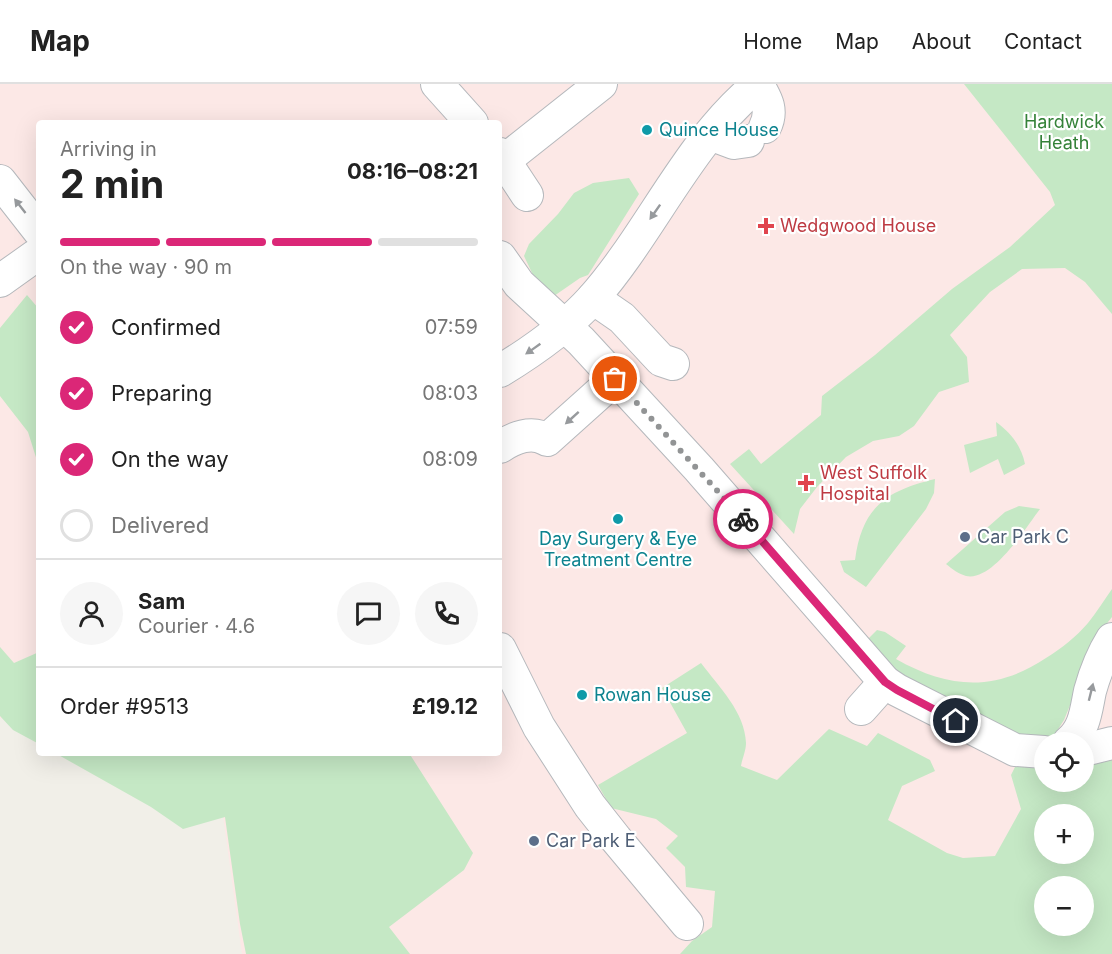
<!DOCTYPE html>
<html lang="en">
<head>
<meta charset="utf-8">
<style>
  :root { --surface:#fff; --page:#f6f6f6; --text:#222; --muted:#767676; --line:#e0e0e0; --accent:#db2777 }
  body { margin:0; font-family:Inter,sans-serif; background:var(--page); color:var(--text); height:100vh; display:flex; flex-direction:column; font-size:22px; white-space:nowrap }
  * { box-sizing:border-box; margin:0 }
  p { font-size:20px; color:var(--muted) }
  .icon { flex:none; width:33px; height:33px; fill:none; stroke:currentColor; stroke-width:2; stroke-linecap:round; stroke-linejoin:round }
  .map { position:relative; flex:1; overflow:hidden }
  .sheet { position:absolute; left:36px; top:36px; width:466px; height:636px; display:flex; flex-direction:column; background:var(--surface); border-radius:6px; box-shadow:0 6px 24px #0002 }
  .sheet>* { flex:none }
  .tools { position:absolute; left:1034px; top:648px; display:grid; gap:12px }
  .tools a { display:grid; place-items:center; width:60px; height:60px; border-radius:50%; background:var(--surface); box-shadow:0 6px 24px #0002; font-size:30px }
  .pin { position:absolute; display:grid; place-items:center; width:51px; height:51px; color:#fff; margin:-26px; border:3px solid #fff; border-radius:50%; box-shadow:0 2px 6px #0007 }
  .courier { position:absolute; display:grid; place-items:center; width:60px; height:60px; margin:-30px; border:4px solid #db2777; border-radius:50%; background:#fff; color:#222; box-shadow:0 2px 8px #0007 }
  .summary em { font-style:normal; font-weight:700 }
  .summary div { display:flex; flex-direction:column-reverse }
  .summary { display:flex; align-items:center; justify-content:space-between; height:102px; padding:0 24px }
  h1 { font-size:39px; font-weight:700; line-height:45px }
  .bar { display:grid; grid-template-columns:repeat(4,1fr); gap:9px 6px; align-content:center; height:72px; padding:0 24px }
  .bar i { height:8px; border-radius:4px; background:var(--line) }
  .bar .current { background:var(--accent) }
  .bar p { grid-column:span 4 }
  .line { display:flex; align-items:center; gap:15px; padding:0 24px; border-top:2px solid var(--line) }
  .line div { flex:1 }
  .round { display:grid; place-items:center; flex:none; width:63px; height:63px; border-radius:32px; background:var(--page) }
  ol { padding:0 24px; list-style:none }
  li { display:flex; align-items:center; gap:18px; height:66px }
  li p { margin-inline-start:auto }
  li .icon { padding:6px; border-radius:50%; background:var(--accent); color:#fff; stroke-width:4 }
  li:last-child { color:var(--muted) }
  li i { width:33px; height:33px; border:3px solid var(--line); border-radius:50% }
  header { display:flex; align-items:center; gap:36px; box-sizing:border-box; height:84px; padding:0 30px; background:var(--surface); border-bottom:2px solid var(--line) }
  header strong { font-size:28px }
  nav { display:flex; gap:33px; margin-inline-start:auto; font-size:21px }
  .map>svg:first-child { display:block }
  .medical { fill:#fce8e6; fill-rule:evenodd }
  .green { fill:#c5e8c5; fill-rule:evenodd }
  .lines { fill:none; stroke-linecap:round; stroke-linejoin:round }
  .minor-casing { stroke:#b5b8bc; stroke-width:34 }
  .minor { stroke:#fff; stroke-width:32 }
  .oneway { fill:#979a9d }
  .done { stroke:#929495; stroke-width:6; stroke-dasharray:0 10.8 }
  .route { stroke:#db2777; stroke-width:8 }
  .culture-dot { fill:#0f9aa8; stroke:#fff; stroke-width:2 }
  .health-dot { fill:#e0444e; stroke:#fff; stroke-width:2 }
  .service-dot { fill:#5c6f8a; stroke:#fff; stroke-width:2 }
  .labels { text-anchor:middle; stroke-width:4.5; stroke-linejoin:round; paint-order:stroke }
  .park-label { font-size:18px; fill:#348238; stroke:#fff }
  .culture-label { font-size:18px; fill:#0d838f; stroke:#fff; text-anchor:start }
  .health-label { font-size:18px; fill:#be3a42; stroke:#fff; text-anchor:start }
  .service-label { font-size:18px; fill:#4e5e75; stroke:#fff; text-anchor:start }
</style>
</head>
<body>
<header>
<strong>Map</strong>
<nav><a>Home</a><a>Map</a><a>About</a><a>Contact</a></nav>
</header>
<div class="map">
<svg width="1112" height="870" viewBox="0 0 1112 870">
  <rect width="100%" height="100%" fill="#f1efe8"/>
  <path class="medical" d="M0 0H964L1112 183V707L1044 730 999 790 741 870H242L217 688 206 669H500V39H39V614L0 635ZM1044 658H1083V698H1044Z"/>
  <g class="green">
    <path d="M964 0H1112V230L1085 198 1065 184 1022 185 990 208 950 251 967 273 969 298 939 308 914 342 899 352 873 357 846 373 817 403 800 425 794 450 730 380 749 365 761 380 821 331 822 312 875 271 952 205 1010 163 1055 121 1050 108Z"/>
    <path d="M629 94 639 110 588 191 580 194 554 212 533 191 524 172 529 160 558 130 574 109 593 99Z"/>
    <path d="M27 211 39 225V383L28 348 0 312V244Z"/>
    <path d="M996 338C1011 349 1021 361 1025 380L1004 391 998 375 970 389 964 361 997 352Z"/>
    <path d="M935 395 934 409 926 425 866 503 844 488 840 477 855 476C862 424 885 407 935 395Z"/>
    <path d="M1019 422 1040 425C1026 443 993 498 966 492 959 490 952 485 946 480L1005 428Z"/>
    <path d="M1112 505V533L1100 548 1064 636 1053 653 1042 657H1024L903 602 861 562 877 546 885 548 906 562 896 575C949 605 995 608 1046 574 1062 564 1076 553 1088 539 1097 528 1104 516 1112 505Z"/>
    <path d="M0 563 14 579 39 568V660L13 646 0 632Z"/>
    <path d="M701 579C719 603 745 628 746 659 746 667 742 675 741 682L777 696 829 645 867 662 878 649 930 676 935 687 902 702 888 736 947 769 963 774 995 772 1021 725 1011 691 1017 679 1044 681V698H1083V676L1112 669V870H680L692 857 712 843 715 807 686 803 685 783 666 764 678 752 656 735 611 724 598 701 687 649 662 604ZM1044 730H1083V770H1044ZM1044 802H1083V842H1044Z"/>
    <path d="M55 669H409L473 769 464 786 389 843 410 870H246L240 840 225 733 183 745 151 723Z"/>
  </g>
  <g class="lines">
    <defs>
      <g id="minor">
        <path d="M437 0 472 39"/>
        <path d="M758 1C767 16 773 27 765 43"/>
        <path d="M710 50 734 59 748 57"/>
        <path d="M500 70 527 111"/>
        <path d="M505 76 601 0"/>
        <path d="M0 97 39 147"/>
        <path d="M500 173 519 200 581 257 699 385 885 598 897 606 1015 666 1044 668"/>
        <path d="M0 197 35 172 39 171"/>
        <path d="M593 214 622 234 661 276 673 280"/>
        <path d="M500 287C533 267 567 243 593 214 652 147 689 56 759 0"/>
        <path d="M500 363C513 354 532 346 547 356L615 295"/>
        <path d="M500 565 539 643 590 722 616 755 687 840"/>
        <path d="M861 625 885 598"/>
        <path d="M1069 658C1085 645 1086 626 1090 607 1095 589 1102 571 1112 555"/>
        <path d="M1083 665 1092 664 1112 659"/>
      </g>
    </defs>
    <use href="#minor" class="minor-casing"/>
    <use href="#minor" class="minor"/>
  </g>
  <defs><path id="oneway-solid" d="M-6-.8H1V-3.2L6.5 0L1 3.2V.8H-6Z" transform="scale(1.5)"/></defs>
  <g class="oneway">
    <use href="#oneway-solid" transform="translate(20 122) rotate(-128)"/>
    <use href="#oneway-solid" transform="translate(655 128) rotate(125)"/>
    <use href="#oneway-solid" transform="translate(533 265) rotate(145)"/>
    <use href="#oneway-solid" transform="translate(572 334) rotate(138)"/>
    <use href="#oneway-solid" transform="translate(1091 608) rotate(-76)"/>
  </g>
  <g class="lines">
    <path class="done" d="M615 295 743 435"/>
    <path class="route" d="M743 435 885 598 897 606 956 637"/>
  </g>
  <g class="culture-dot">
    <circle cx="647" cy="46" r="6"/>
    <circle cx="618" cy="435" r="6"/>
    <circle cx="582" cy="611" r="6"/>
  </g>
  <g class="health-dot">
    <path d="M763 133h6v6h6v6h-6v6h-6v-6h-6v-6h6z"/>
    <path d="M803 390h6v6h6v6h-6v6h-6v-6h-6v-6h6z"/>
  </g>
  <g class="service-dot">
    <circle cx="965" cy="453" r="6"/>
    <circle cx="534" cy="757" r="6"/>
  </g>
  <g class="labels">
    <g class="park-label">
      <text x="1064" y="44">Hardwick<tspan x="1064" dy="21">Heath</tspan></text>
    </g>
    <g class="culture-label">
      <text x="659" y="52">Quince House</text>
      <text x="618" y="461" text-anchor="middle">Day Surgery &amp; Eye<tspan x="618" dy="21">Treatment Centre</tspan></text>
      <text x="594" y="617">Rowan House</text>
    </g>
    <g class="health-label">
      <text x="780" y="148">Wedgwood House</text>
      <text x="820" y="395">West Suffolk<tspan x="820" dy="21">Hospital</tspan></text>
    </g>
    <g class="service-label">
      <text x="977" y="459">Car Park C</text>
      <text x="546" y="763">Car Park E</text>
    </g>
  </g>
</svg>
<div class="tools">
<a><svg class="icon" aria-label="locate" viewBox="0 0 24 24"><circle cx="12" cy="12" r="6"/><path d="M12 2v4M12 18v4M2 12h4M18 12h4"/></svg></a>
<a>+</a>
<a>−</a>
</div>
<div class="pin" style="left:615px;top:295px;background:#ea580c"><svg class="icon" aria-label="bag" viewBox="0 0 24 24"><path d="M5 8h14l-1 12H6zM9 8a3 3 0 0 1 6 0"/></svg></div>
<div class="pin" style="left:956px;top:637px;background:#1f2937"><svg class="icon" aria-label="home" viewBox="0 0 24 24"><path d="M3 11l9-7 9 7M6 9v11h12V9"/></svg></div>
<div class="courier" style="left:743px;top:435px"><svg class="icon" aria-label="bike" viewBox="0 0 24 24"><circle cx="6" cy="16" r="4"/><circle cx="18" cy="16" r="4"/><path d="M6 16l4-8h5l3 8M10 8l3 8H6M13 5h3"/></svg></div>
<section class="sheet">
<div class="summary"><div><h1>2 min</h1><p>Arriving in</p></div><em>08:16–08:21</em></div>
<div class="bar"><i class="current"></i><i class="current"></i><i class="current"></i><i></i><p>On the way · 90 m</p></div>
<ol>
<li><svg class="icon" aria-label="check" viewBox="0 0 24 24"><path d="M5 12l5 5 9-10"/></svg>Confirmed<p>07:59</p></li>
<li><svg class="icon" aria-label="check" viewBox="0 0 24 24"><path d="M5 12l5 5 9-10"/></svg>Preparing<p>08:03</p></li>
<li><svg class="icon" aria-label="check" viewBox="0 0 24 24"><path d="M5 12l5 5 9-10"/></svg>On the way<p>08:09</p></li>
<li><i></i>Delivered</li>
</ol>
<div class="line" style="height:108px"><a class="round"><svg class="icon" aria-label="person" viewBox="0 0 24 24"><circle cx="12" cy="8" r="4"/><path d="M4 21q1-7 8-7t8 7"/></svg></a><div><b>Sam</b><p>Courier · 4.6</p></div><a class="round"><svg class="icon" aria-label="chat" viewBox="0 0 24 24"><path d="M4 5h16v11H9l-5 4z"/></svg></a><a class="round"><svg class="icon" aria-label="phone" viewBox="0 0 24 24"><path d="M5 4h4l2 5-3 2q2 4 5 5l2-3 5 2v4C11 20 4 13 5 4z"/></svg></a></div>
<div class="line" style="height:78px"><div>Order #9513</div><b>£19.12</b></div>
</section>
</div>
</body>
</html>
